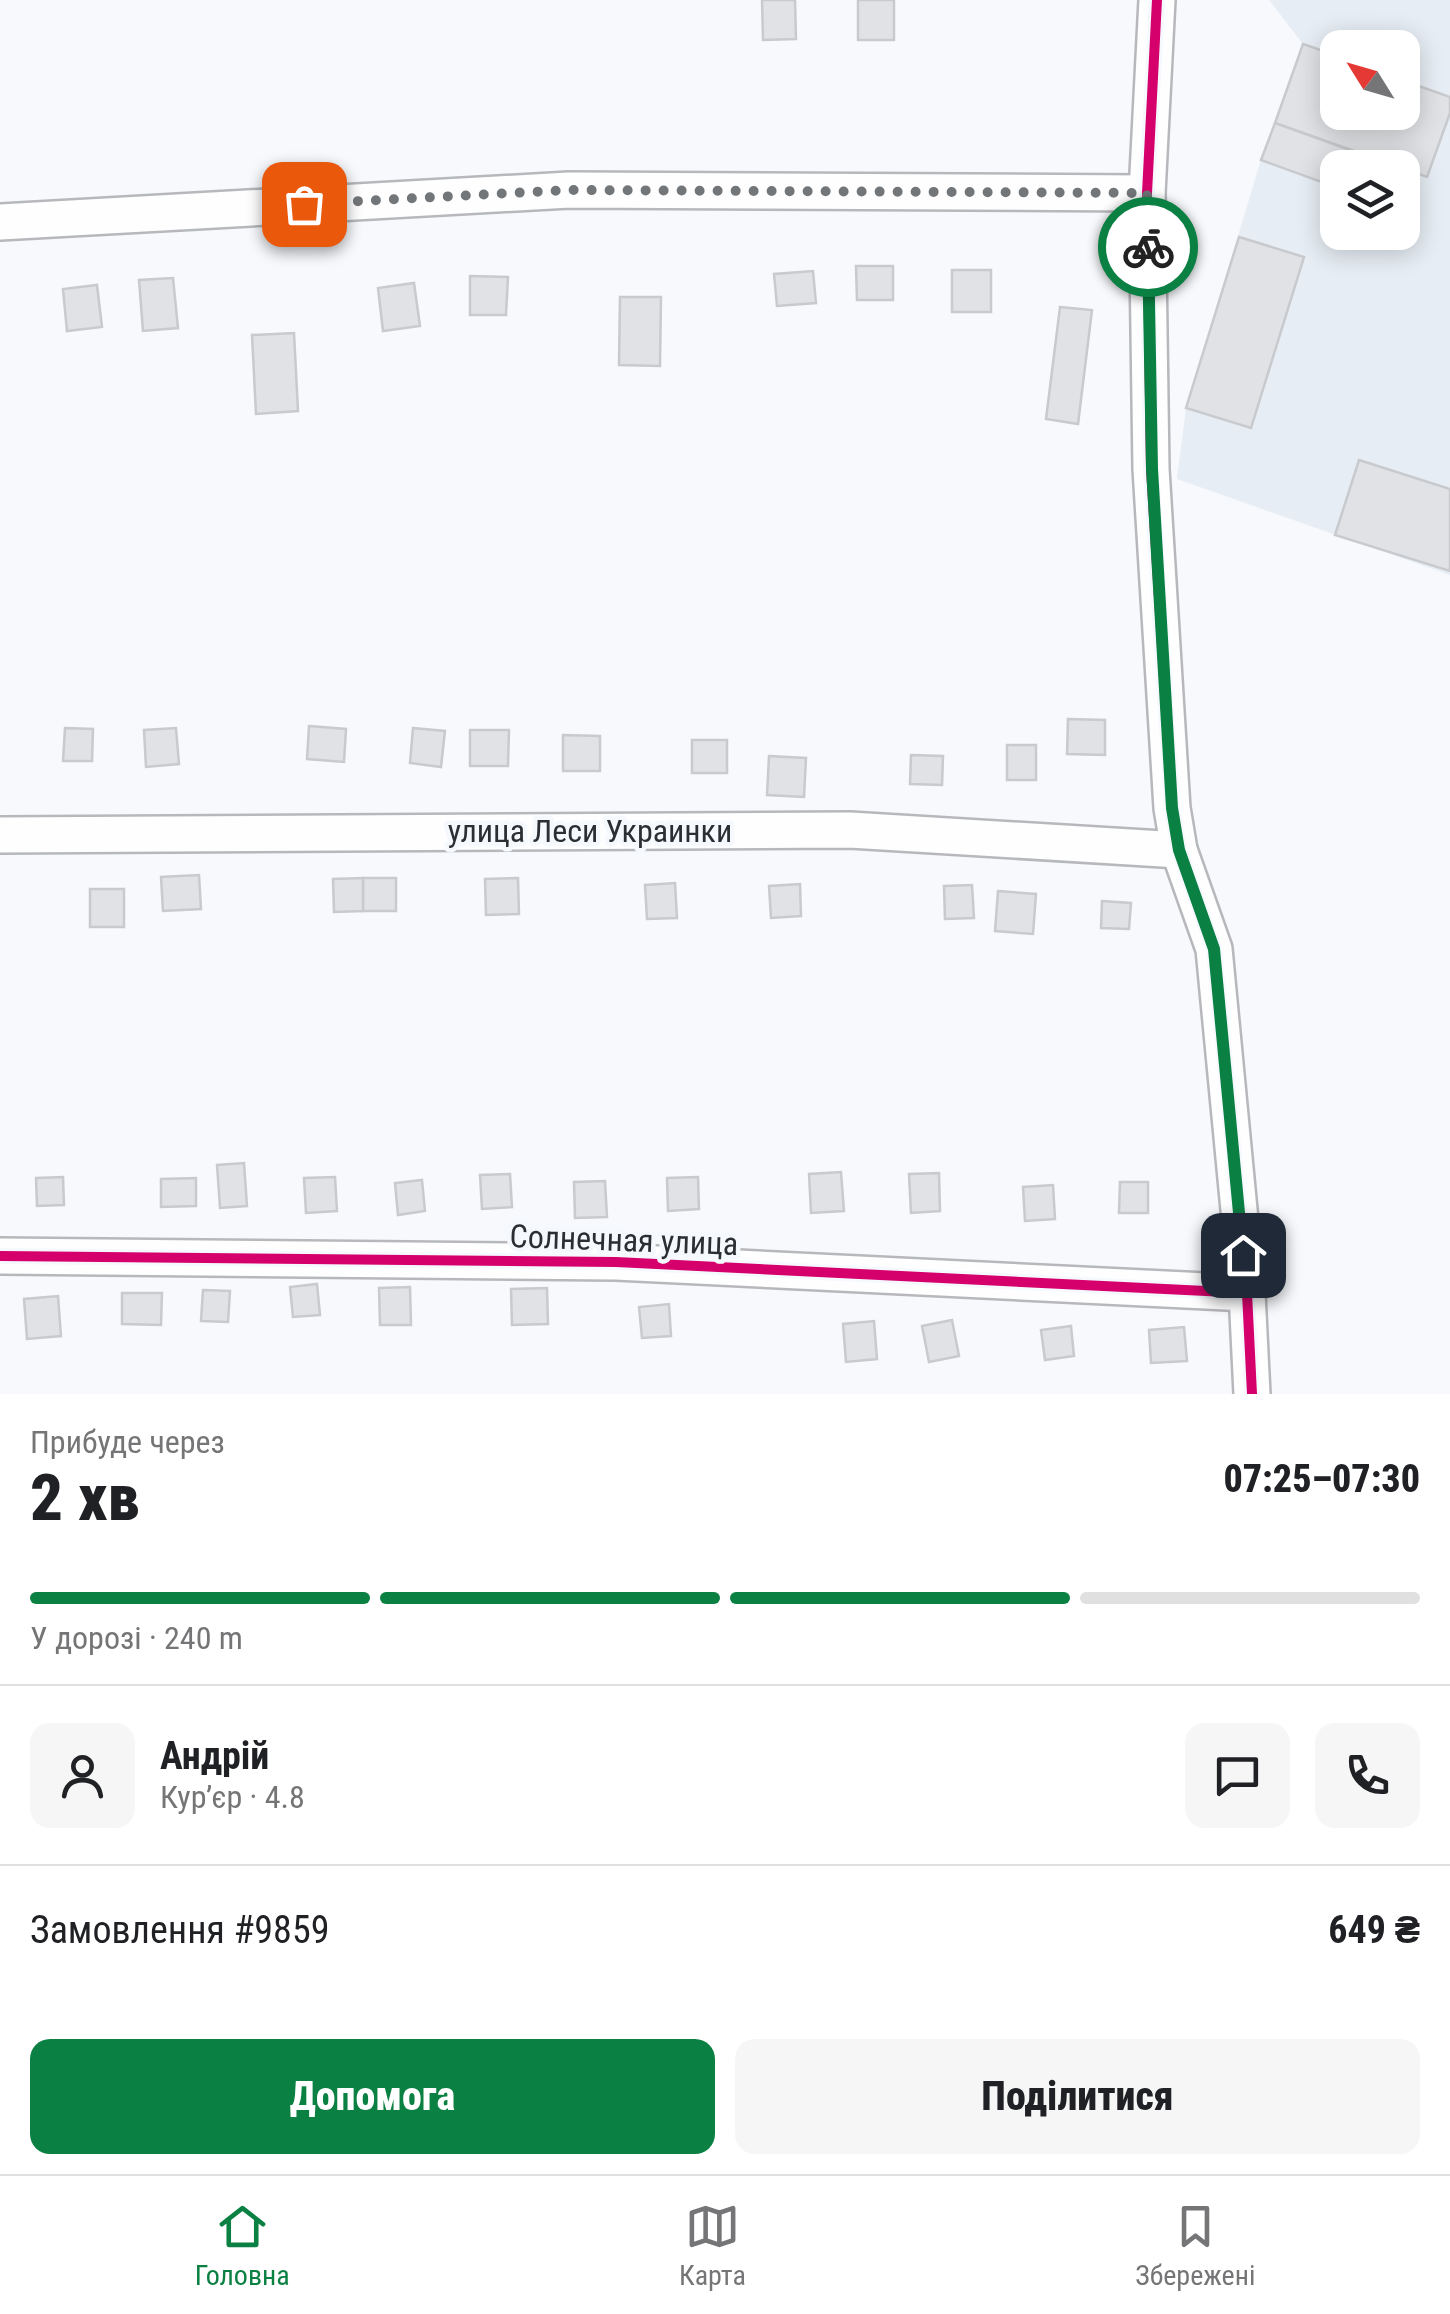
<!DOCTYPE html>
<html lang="uk">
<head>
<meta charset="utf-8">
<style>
  :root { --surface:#fff; --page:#f6f6f6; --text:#202124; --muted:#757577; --line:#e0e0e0; --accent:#0b8043 }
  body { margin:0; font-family:"Roboto Condensed",sans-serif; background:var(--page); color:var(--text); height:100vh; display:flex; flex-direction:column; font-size:38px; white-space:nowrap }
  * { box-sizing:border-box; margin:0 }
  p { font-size:32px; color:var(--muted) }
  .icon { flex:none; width:55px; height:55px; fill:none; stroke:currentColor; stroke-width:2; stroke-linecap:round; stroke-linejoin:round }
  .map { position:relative; height:1394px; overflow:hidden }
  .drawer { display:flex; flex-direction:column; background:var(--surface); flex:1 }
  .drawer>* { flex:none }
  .needle { width:65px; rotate:307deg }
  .tools { position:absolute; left:1320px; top:30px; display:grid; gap:20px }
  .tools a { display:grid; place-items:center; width:100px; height:100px; border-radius:20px; background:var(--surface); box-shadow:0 5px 25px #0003; font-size:50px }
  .pin { position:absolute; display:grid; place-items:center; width:85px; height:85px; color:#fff; margin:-42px; border-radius:20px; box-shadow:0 5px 15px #0006 }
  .courier { position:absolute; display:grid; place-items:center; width:100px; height:100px; margin:-50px; border:8px solid #0b8043; border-radius:50%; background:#fff; color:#222; box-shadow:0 2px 12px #0007 }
  .head em { font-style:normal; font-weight:800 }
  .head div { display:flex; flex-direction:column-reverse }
  .head { display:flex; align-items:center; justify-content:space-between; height:170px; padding:0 30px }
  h1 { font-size:65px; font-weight:800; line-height:75px }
  .bar { display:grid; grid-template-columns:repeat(4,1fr); gap:15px 10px; align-content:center; height:120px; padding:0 30px }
  .bar i { height:12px; border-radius:8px; background:var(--line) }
  .bar .current { background:var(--accent) }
  .bar p { grid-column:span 4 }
  .line { display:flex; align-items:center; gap:25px; padding:0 30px; border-top:2px solid var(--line) }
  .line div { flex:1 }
  .round { display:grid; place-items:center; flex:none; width:105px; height:105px; border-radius:20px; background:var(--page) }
  .action { display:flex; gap:20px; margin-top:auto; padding:20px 30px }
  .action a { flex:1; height:115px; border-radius:20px; background:var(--accent); color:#fff; font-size:40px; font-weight:800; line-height:115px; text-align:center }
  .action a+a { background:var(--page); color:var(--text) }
  .tab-bar { display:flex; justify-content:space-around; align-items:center; height:140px; border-top:2px solid var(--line); background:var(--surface); font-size:28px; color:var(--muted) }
  .tab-bar a { display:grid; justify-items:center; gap:5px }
  .tab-bar .current { color:var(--accent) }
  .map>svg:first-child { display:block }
  .built { fill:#e6edf4; fill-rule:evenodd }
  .building { fill:#e0e2e5; stroke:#c8cacd; stroke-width:2.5 }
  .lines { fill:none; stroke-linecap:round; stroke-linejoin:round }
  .street-casing { stroke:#b6b8bb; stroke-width:40 }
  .street { stroke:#fefeff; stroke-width:35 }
  .cycleway-casing { stroke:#f5f9fe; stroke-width:16 }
  .cycleway { stroke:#d6006c; stroke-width:10 }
  .done { stroke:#737679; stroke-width:10; stroke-dasharray:0 18 }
  .route { stroke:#0b8043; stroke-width:12 }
  .labels { text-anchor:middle; stroke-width:9; stroke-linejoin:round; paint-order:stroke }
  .street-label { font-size:32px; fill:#2c2f32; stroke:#f5f9fe }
</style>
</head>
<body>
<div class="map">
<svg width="1450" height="1394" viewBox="0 0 1450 1394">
  <rect width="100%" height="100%" fill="#f7f9fc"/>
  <path class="built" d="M1269 0H1450V575L1177 479 1186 408 1261 160 1303 44ZM1338 48H1402V112H1338ZM1338 168H1402V232H1338Z"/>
  <g class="building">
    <path d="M762 0H795L796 39 763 40Z"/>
    <rect x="858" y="0" width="36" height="40"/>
    <path d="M1303 44 1338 56V112H1402V80L1450 97V113L1427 177 1275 123Z"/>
    <path d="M1275 123 1375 159 1372 168H1338V188L1261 160Z"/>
    <path d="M1239 237 1304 257 1251 428 1186 408Z"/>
    <path d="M856 266H893V300H857Z"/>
    <rect x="952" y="270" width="39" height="42"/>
    <path d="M813 271 816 303 777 306 774 274Z"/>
    <path d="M470 276 508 277 506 315H470Z"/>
    <path d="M173 278 178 328 143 331 139 280Z"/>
    <path d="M414 283 420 326 383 331 378 288Z"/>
    <path d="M97 285 102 327 67 331 63 289Z"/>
    <path d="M620 297H661L660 366 619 365Z"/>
    <path d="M1060 307 1092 310 1078 424 1046 419Z"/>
    <path d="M294 333 298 411 256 414 252 335Z"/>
    <path d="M1359 460 1450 489V571L1335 535Z"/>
    <path d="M1068 719 1105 720V755L1067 754Z"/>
    <path d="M309 726 346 729 344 762 307 759Z"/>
    <path d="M65 728 93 729 92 761H63Z"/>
    <path d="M176 728 179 764 146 767 144 730Z"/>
    <path d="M413 728 445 731 441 767 410 763Z"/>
    <path d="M470 730H509L508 766H470Z"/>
    <path d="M563 735 600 736V771H563Z"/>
    <rect x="692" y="740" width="35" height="33"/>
    <rect x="1007" y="745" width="29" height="35"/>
    <path d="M911 755 943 756 942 785 910 784Z"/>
    <path d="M769 756 806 758 804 797 767 795Z"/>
    <path d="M199 875 201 909 163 911 161 877Z"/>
    <rect x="363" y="878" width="33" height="33"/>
    <path d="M363 878V911L334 912 333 879Z"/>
    <path d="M518 878 519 914 486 915 485 879Z"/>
    <path d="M675 883 677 918 647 919 645 885Z"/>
    <path d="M800 884 801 916 771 918 769 886Z"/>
    <path d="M972 885 974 918 945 919 944 886Z"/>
    <rect x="90" y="889" width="34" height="38"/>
    <path d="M998 891 1036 894 1033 934 995 931Z"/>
    <path d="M1102 901 1131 903 1129 929 1101 928Z"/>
    <path d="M244 1163 247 1206 220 1208 217 1165Z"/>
    <path d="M841 1172 844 1211 811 1213 809 1174Z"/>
    <path d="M939 1173 940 1211 911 1213 909 1174Z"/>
    <path d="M510 1174 512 1207 482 1209 480 1175Z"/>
    <path d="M63 1177 64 1205 37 1206 36 1178Z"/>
    <path d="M335 1177 337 1211 306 1213 304 1178Z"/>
    <path d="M698 1177 699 1209 668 1211 667 1178Z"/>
    <path d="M196 1178V1206L161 1207V1179Z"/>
    <path d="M422 1180 425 1211 398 1215 395 1183Z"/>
    <path d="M605 1181 607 1217 575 1218 574 1182Z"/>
    <path d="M1120 1182H1148V1213H1119Z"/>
    <path d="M1053 1185 1055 1219 1025 1221 1023 1187Z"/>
    <path d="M317 1284 320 1315 293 1317 290 1287Z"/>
    <path d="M410 1287 411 1325H380L379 1288Z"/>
    <path d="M547 1288 548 1324 512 1325 511 1289Z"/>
    <path d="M203 1290 230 1291 228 1322 201 1321Z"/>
    <path d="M122 1293H162L161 1325 122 1324Z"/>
    <path d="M58 1296 61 1336 27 1339 24 1299Z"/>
    <path d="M669 1304 671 1336 642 1338 639 1307Z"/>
    <path d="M952 1320 959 1356 929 1362 922 1326Z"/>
    <path d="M874 1321 877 1359 846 1362 843 1324Z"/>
    <path d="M1071 1326 1074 1356 1045 1360 1041 1330Z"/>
    <path d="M1184 1327 1187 1361 1151 1363 1149 1330Z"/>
  </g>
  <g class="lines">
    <defs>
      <g id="street">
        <path d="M1157 0 1147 193 1151 469 1172 808 1179 850 1214 949 1247 1293 1252 1394"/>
        <path d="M0 222 569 190 1147 193"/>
        <path d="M0 835 850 830 1179 850"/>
        <path d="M0 1256 616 1262 1247 1293"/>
      </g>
    </defs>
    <use href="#street" class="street-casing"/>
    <use href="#street" class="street"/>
    <defs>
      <g id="cycleway">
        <path d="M1157 0 1147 193 1151 469 1172 808 1179 850 1214 949 1247 1293 1252 1394"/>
        <path d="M0 1256 616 1262 1247 1293"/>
      </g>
    </defs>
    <use href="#cycleway" class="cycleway-casing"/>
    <use href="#cycleway" class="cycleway"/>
  </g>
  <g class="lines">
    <path class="done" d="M304 204 569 190 1147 193 1148 247"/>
    <path class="route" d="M1148 247 1152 469 1172 808 1179 850 1214 949 1243 1255"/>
  </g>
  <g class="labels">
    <g class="street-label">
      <text x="590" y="842">улица Леси Украинки</text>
      <text transform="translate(624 1240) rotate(2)" y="11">Солнечная улица</text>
    </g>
  </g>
</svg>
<div class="tools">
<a><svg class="needle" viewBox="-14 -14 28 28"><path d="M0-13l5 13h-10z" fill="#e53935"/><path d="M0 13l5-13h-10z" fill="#757577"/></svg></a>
<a><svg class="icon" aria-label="layers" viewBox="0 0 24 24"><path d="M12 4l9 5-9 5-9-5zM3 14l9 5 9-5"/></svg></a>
</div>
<div class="pin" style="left:304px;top:204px;background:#ea580c"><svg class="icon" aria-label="bag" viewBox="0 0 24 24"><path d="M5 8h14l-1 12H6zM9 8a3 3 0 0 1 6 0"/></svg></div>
<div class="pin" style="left:1243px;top:1255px;background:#1f2937"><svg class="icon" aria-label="home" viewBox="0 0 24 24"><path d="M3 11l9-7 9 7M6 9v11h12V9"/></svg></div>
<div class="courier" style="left:1148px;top:247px"><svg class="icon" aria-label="bike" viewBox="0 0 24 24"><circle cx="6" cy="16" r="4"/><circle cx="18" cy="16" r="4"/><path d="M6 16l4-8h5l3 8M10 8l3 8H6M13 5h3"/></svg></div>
</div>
<section class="drawer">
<div class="head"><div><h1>2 хв</h1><p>Прибуде через</p></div><em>07:25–07:30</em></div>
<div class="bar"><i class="current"></i><i class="current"></i><i class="current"></i><i></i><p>У дорозі · 240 m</p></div>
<div class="line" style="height:180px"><a class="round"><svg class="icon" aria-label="person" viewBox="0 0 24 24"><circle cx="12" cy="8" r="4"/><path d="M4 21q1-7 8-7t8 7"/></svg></a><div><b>Андрій</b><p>Кур’єр · 4.8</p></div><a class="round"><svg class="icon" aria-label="chat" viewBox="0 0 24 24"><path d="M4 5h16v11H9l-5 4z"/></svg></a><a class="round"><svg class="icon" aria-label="phone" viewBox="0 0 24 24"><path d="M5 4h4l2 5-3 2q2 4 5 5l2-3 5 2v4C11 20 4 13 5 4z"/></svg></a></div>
<div class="line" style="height:130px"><div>Замовлення #9859</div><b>649 ₴</b></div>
<div class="action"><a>Допомога</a><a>Поділитися</a></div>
</section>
<nav class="tab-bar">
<a class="current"><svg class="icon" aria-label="home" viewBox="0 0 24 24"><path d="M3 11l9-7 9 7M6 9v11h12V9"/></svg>Головна</a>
<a><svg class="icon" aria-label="map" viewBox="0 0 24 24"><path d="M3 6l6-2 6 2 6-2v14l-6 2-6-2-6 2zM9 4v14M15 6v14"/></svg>Карта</a>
<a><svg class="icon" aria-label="saved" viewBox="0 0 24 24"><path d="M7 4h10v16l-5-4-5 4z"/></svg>Збережені</a>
</nav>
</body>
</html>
